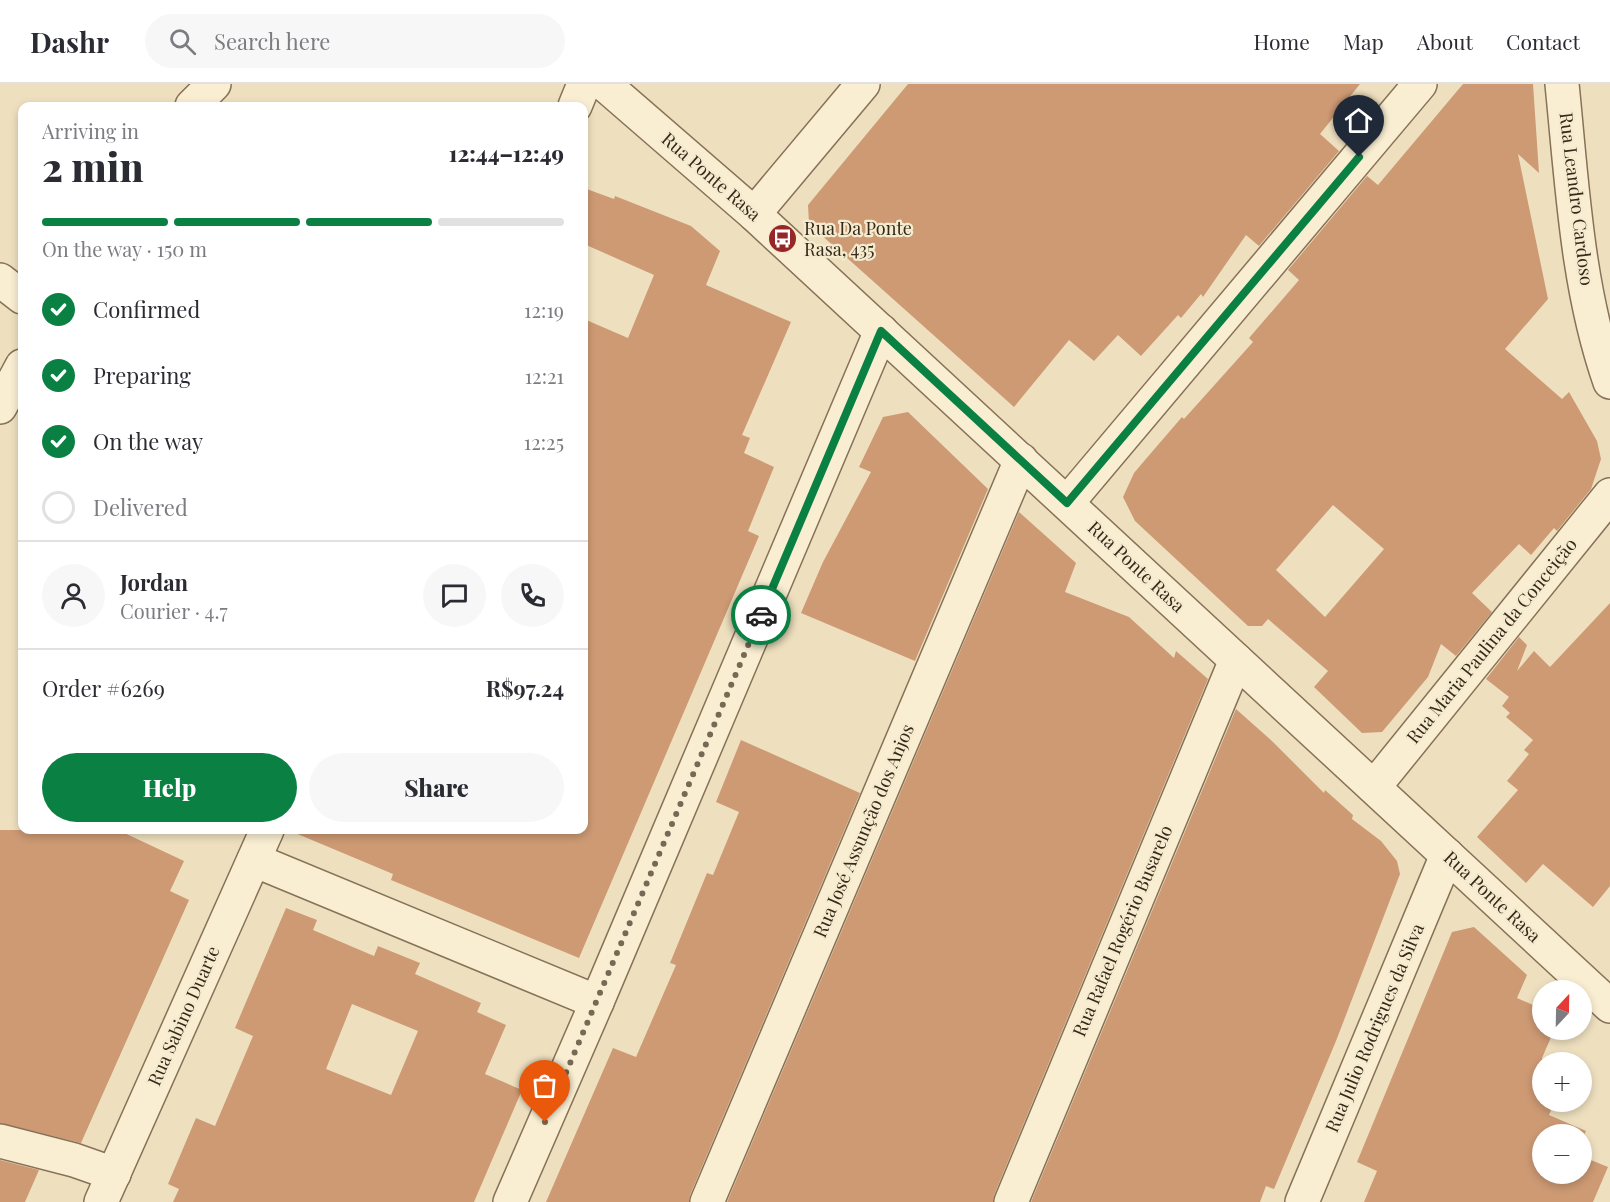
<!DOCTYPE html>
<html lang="en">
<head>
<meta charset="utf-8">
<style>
  :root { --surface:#fff; --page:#f7f7f7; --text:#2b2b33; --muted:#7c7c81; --line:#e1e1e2; --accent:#0b8043 }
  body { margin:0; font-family:"Playfair Display",serif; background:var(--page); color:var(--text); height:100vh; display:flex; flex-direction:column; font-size:22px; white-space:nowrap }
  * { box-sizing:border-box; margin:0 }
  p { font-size:20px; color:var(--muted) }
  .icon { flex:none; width:33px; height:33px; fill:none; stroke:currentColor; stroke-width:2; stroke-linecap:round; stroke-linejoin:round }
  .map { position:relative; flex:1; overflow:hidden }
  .details { position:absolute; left:18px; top:18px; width:570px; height:732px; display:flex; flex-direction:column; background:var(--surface); border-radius:12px; box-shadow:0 3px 9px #0003 }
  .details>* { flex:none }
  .needle { width:39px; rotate:22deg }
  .tools { position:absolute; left:1532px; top:896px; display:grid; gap:12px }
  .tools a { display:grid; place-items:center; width:60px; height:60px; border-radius:50%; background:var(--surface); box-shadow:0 3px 9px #0003; font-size:30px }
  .pin { position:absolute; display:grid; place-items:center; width:51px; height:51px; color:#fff; margin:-62px -26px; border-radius:50% 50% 50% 0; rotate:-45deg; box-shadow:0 0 6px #0007 }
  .pin .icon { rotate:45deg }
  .courier { position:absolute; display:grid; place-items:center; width:60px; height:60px; margin:-30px; border:4px solid #0b8043; border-radius:50%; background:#fff; color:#222; box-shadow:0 2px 8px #0007 }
  .headline em { font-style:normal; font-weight:800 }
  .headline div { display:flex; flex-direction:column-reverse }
  .headline { display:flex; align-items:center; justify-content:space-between; height:102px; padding:0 24px }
  h1 { font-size:39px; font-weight:800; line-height:45px }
  .bar { display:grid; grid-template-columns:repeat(4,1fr); gap:9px 6px; align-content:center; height:72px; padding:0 24px }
  .bar i { height:8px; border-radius:4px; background:var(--line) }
  .bar .active { background:var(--accent) }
  .bar p { grid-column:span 4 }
  .line { display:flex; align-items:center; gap:15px; padding:0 24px; border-top:2px solid var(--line) }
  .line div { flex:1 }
  .round { display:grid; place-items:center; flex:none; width:63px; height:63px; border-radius:32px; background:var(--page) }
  ol { padding:0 24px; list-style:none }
  li { display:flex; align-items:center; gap:18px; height:66px }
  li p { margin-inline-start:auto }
  li .icon { padding:6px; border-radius:50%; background:var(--accent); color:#fff; stroke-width:4 }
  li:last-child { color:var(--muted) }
  li i { width:33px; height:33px; border:3px solid var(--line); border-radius:50% }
  .primary-button { display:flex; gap:12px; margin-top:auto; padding:12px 24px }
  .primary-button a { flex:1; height:69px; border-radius:36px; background:var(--accent); color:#fff; font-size:24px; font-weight:800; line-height:69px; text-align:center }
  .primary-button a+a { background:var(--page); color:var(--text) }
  header { display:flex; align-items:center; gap:36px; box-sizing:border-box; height:84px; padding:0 30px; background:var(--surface); border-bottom:2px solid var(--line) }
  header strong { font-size:28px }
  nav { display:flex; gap:33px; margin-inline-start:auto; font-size:21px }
  .search { width:420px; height:54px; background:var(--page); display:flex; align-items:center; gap:15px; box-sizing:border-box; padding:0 21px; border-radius:33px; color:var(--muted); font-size:22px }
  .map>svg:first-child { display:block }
  .building { fill:#cd9a74; fill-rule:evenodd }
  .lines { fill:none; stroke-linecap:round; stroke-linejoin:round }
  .minor-casing { stroke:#877157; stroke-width:36 }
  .minor { stroke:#f9eed2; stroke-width:33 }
  .done { stroke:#766955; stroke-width:6; stroke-dasharray:0 10.8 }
  .route { stroke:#0b8043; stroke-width:8 }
  .labels { text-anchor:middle; stroke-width:4.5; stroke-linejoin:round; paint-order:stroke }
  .street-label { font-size:18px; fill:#36291c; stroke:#f5ebce }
  .poi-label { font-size:18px; fill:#36291c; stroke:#f5ebce; text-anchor:start }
</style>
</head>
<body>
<header>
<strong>Dashr</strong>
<div class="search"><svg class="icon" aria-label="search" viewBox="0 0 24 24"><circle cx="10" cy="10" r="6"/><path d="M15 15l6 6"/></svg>Search here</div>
<nav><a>Home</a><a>Map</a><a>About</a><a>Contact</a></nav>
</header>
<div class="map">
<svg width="1610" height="1118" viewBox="0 0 1610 1118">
  <rect width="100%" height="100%" fill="#eee0bf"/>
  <g class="building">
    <path d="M908 0H1360L1320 50 1339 67 1259 162 1246 151 1203 213 1201 210 1181 234 1178 231 1141 272 1118 251 1094 277 1069 256 1014 323 809 140 808 121Z"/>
    <path d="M1463 0H1533L1539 89 1518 70 1548 215 1505 265 1562 315 1569 308 1597 357 1601 375 1591 405 1557 447 1554 444 1531 471 1519 460 1472 509 1492 528 1456 572 1441 560 1428 593 1382 648 1362 649 1314 603 1328 587 1268 535 1262 542H1248L1135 437 1123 413 1134 389 1145 376 1182 333 1184 335 1253 258 1249 254 1299 196 1288 186 1367 92 1378 101ZM1333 421 1384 465 1325 533 1276 486Z"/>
    <path d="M584 104 614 115 615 112 691 142 720 167 706 201 791 238 742 351 750 354 744 369 774 383 748 447 759 452 579 874 391 796 393 790 288 746H584V235L628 254 654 191 584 160Z"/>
    <path d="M908 328 988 405 915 577 801 529 823 478 871 388 859 383 883 333Z"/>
    <path d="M1019 428 1076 479 1065 508 1129 533 1174 574 1176 567 1208 595 994 1111 993 1118H727Z"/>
    <path d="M1610 519V802L1593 823 1543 780 1526 799 1477 753 1518 706 1507 697 1529 670 1524 666 1533 656 1506 633 1510 629 1502 622 1509 613 1486 595 1519 553 1527 561 1517 587 1534 567 1550 583Z"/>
    <path d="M1236 625 1273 658 1324 709 1325 706 1353 731 1352 735 1381 757 1397 777 1400 790 1336 957 1274 1105 1266 1102 1260 1118H1031Z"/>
    <path d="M741 656 860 709 690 1111 689 1118H546L613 964 636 973 676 881 670 879 707 789 713 791 739 728 716 718Z"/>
    <path d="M0 746H118L184 777 170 807 189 816 81 1059 0 1039Z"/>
    <path d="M286 824 317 836 313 846 374 872 378 862 420 879 415 890 481 919 477 928 506 941 485 990 522 1006 474 1118H173L179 1105 168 1100 196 1034 215 1042 253 952 235 944ZM352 920 418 947 391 1011 326 985Z"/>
    <path d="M1474 843 1527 891 1517 914 1542 925V947L1552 951 1542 974V1017H1555L1549 1031 1586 1047 1581 1057V1050H1542V1089H1581V1072L1608 1083 1593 1118H1364L1377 1087 1357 1078 1452 848Z"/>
    <path d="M0 1076 39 1086 25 1118H0Z"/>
  </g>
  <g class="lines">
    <defs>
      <g id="minor">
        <path d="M604 0 754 130 1610 922"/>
        <path d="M1562 0C1572 99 1577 204 1610 298"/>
        <path d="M192 22 214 0"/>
        <path d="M575 22 584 0"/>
        <path d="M754 130 863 0"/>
        <path d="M0 196 22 213"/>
        <path d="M0 323 22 282"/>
        <path d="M1067 419 1420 0"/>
        <path d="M1374 703 1610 411"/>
        <path d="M254 776 597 918"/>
        <path d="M0 1057 74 1076 114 1090"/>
        <path d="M101 1118 267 746"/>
        <path d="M510 1118 597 918 881 247"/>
        <path d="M707 1118 1021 376"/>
        <path d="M1011 1118 1236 576"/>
        <path d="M1302 1118 1447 771"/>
      </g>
    </defs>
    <use href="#minor" class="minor-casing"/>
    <use href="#minor" class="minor"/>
  </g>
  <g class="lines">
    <path class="done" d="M545 1038 761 531"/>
    <path class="route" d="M761 531 881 247 1067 419 1359 73"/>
  </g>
  <defs>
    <symbol id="bus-disc" viewBox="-11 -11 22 22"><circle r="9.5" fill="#962726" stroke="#f5ebce"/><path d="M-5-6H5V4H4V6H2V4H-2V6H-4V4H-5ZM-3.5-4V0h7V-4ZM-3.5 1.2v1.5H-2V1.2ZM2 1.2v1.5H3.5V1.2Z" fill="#fff"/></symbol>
  </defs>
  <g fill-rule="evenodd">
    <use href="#bus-disc" x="766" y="138" width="33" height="33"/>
  </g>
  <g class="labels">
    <g class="street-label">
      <text transform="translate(711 93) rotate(41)" y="6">Rua Ponte Rasa</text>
      <text transform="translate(1576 115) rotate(83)" y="6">Rua Leandro Cardoso</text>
      <text transform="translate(1136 483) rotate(43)" y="6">Rua Ponte Rasa</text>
      <text transform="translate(1492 557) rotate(-51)" y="6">Rua Maria Paulina da Conceição</text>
      <text transform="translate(864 747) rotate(-67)" y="6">Rua José Assunção dos Anjos</text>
      <text transform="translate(1492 813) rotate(43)" y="6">Rua Ponte Rasa</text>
      <text transform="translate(1123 847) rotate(-67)" y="6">Rua Rafael Rogério Busarelo</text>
      <text transform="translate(184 932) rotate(-66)" y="6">Rua Sabino Duarte</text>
      <text transform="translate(1375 944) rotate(-67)" y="6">Rua Julio Rodrigues da Silva</text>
    </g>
    <g class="poi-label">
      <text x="804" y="151">Rua Da Ponte<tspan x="804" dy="21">Rasa, 435</tspan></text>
    </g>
  </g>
</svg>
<div class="tools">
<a><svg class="needle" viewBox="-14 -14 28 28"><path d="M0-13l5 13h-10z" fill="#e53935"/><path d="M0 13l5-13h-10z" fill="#7c7c81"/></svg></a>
<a>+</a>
<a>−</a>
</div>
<div class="pin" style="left:545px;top:1038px;background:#ea580c"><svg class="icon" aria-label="bag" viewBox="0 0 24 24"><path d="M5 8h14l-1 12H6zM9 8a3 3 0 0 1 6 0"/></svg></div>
<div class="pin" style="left:1359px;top:73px;background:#1f2937"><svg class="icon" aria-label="home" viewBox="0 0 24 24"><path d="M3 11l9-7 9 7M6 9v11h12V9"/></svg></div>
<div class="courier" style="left:761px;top:531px"><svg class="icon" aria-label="car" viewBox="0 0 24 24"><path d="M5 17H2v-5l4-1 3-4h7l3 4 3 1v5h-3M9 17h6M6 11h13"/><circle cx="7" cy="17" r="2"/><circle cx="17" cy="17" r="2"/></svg></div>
<section class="details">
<div class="headline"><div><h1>2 min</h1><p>Arriving in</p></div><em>12:44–12:49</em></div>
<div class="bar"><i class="active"></i><i class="active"></i><i class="active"></i><i></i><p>On the way · 150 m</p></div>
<ol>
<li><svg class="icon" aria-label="check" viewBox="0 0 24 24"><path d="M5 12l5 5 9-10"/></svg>Confirmed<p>12:19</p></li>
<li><svg class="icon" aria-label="check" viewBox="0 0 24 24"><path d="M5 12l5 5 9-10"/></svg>Preparing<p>12:21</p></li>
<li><svg class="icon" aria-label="check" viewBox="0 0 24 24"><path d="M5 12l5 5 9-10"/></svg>On the way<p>12:25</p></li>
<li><i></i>Delivered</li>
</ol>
<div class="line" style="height:108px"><a class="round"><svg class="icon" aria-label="person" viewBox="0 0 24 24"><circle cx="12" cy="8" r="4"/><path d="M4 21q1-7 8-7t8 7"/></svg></a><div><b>Jordan</b><p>Courier · 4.7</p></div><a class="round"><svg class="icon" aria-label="chat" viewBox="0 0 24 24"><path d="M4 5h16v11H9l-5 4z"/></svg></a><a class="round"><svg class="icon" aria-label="phone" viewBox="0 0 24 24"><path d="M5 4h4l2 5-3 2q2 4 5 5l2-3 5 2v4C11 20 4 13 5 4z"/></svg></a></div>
<div class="line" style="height:78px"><div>Order #6269</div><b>R$97.24</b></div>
<div class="primary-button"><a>Help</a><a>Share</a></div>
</section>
</div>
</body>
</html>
